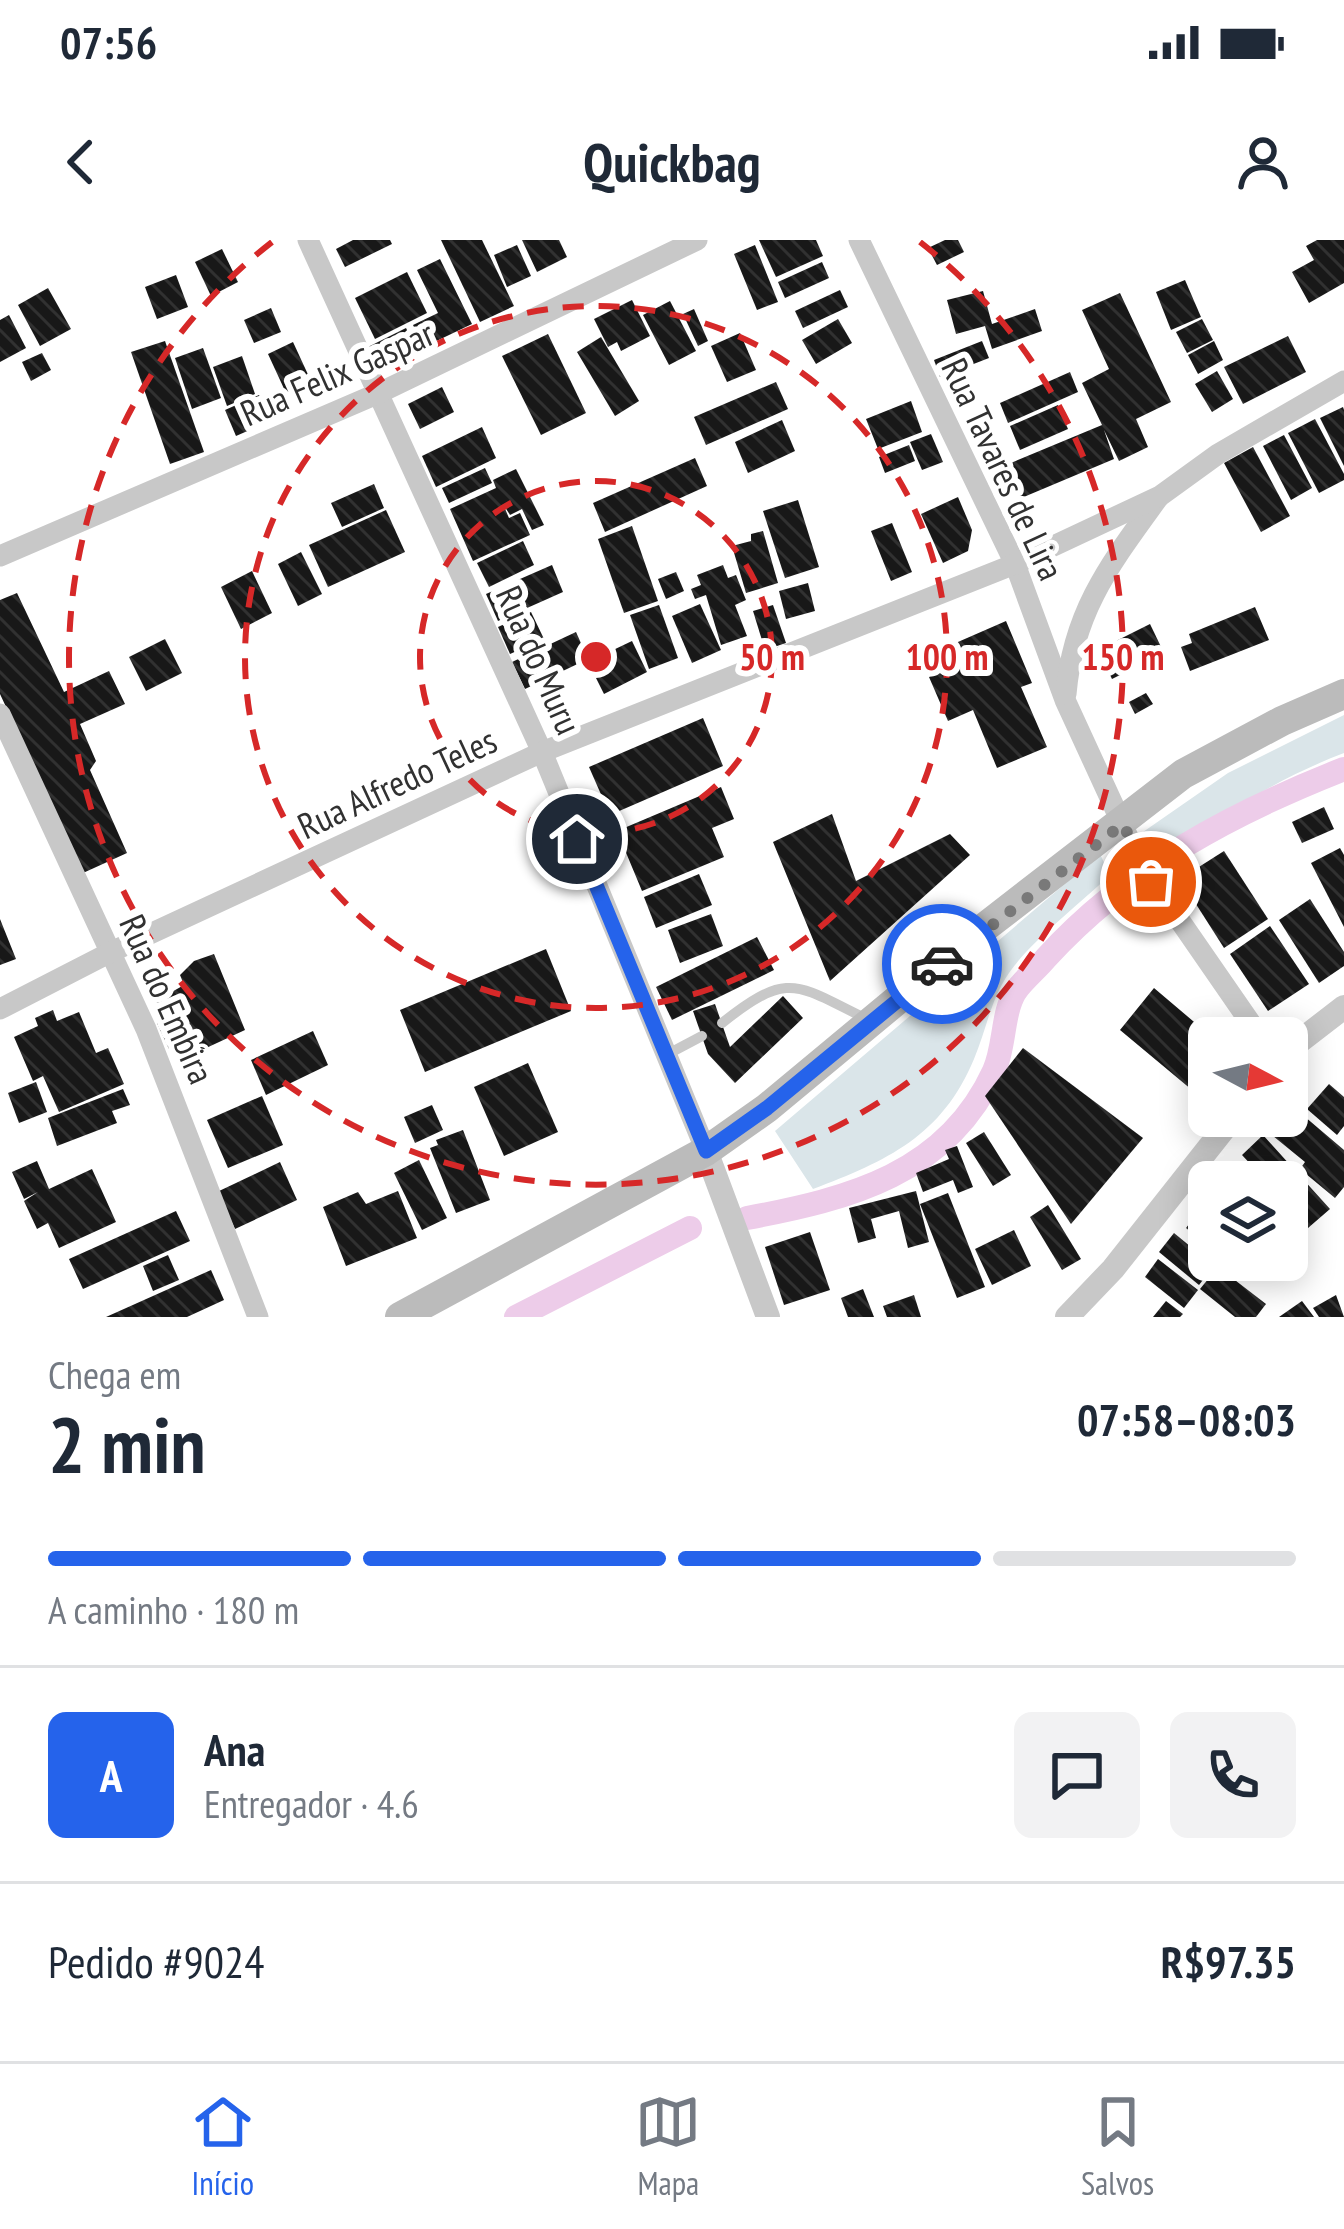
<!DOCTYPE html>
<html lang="pt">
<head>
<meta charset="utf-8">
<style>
  :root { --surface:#fff; --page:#f2f2f3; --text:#1f2937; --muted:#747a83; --line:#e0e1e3; --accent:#2563eb }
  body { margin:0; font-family:"PT Sans Narrow",sans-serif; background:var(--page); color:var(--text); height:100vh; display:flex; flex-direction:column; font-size:45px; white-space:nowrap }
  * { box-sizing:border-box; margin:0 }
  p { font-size:39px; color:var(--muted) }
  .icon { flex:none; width:66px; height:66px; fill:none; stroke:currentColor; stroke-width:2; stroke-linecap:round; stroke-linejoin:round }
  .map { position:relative; height:1077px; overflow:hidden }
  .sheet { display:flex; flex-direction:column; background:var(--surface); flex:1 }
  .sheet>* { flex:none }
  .needle { width:78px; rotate:97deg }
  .tools { position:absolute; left:1188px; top:777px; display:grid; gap:24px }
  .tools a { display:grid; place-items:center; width:120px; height:120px; border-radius:18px; background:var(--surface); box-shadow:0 6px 30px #0003; font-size:60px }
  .pin { position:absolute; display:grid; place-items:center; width:102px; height:102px; color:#fff; margin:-51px; border:6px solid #fff; border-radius:50%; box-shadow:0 3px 12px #0007 }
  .courier { position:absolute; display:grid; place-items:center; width:120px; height:120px; margin:-60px; border:9px solid #2563eb; border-radius:50%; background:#fff; color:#222; box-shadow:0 3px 15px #0007 }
  .summary em { font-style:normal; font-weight:800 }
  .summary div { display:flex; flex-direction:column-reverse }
  .summary { display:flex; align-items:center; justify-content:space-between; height:204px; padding:0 48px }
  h1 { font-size:78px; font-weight:800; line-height:90px }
  .bar { display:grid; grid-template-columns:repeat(4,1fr); gap:18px 12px; align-content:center; height:144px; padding:0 48px }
  .bar i { height:15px; border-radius:9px; background:var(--line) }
  .bar .active { background:var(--accent) }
  .bar p { grid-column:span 4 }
  .line { display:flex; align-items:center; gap:30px; padding:0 48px; border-top:3px solid var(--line) }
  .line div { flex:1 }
  .round { display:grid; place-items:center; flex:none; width:126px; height:126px; border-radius:18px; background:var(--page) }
  .status { display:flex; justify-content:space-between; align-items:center; height:84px; padding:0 60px; background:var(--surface); direction:ltr }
  .status svg { height:33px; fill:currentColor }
  header { display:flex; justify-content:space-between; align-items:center; height:156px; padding:0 48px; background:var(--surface); font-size:54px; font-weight:800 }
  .tabs { display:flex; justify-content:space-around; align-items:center; height:168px; border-top:3px solid var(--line); background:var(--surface); font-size:33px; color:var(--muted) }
  .tabs a { display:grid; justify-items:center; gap:6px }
  .tabs .active { color:var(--accent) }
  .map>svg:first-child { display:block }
  .park { fill:#dae5e9 }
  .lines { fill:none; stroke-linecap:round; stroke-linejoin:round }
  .canal { stroke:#edcce9; stroke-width:24 }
  .building { fill:url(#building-back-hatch) }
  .service { stroke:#c8c8c8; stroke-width:10 }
  .minor { stroke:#c8c8c8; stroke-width:21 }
  .tertiary { stroke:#c8c8c8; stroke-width:24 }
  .secondary { stroke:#bbb; stroke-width:30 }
  .done { stroke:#797979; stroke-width:12; stroke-dasharray:0 21.6 }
  .route { stroke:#2563eb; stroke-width:15 }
  .ring { fill:none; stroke:#d62828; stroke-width:6; stroke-dasharray:21 15 }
  .labels { text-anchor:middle; stroke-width:12; stroke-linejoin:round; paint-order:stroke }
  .street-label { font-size:36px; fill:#313131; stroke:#fff }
  .centre { fill:#d62828; stroke:#fff; stroke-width:6 }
  .ring-label { font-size:36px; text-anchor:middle; font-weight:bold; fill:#d62828; stroke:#fff; stroke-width:12; stroke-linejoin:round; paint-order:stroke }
</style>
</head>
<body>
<div class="status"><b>07:56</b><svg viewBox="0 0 49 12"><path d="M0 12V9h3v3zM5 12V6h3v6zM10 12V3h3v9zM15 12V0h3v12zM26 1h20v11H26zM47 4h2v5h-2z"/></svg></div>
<header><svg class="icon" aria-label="back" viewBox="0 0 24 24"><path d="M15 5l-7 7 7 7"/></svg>Quickbag<svg class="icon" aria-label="person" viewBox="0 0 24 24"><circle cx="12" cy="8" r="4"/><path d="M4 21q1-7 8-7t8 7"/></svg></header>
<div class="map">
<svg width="1344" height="1077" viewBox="0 0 1344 1077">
  <defs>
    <pattern id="building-back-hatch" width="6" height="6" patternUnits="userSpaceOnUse" patternTransform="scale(3)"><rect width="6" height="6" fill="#181818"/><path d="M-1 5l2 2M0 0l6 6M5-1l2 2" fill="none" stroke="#313131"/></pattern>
  </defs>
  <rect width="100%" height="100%" fill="#fff"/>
  <g class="park">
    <path d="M1344 475V513C1273 540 1211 581 1150 626L1138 609 1143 592 1228 533Z"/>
    <path d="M1100 614 1110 635C1081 663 1031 701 1009 733 990 761 987 788 974 819 942 896 887 921 813 949L775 891Z"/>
  </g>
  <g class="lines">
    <g class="canal">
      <path d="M747 978C849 959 947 934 994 831 1005 807 1002 774 1015 752 1023 740 1037 729 1046 718 1128 628 1232 573 1344 529"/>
      <path d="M516 1077 690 988"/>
    </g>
  </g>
  <g class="building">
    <path d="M353 0H390L392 4 345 27 336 9Z"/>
    <path d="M441 0H482L514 66 480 82Z"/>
    <path d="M522 0H559L567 17 537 32Z"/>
    <path d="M759 0H816L823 16 776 37Z"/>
    <path d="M945 0H958L964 12 937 25 928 8Z"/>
    <path d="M1317 0H1344V43L1309 63 1292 32 1314 20 1306 6Z"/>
    <path d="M517 5 531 36 507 47 494 15Z"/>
    <path d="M755 5 778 62 757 70 734 14Z"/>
    <path d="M222 9 238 42 211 56 195 22Z"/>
    <path d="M440 19 472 84 424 107 413 85 438 73 417 30Z"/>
    <path d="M822 22 829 38 785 58 778 42Z"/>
    <path d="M407 32 427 73 375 99 355 58Z"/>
    <path d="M176 35 188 67 157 79 145 47Z"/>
    <path d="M1185 40 1201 77 1171 90 1156 52Z"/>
    <path d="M48 48 71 89 40 106 18 65Z"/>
    <path d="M840 50 848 67 803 88 795 71Z"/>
    <path d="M983 51 992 84 1035 69 1042 91 992 109 985 86 956 94 947 60Z"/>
    <path d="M1120 53 1171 162 1136 179 1148 207 1119 221 1104 190 1114 219 1019 259 1006 225 1102 185 1082 143 1109 129 1082 70Z"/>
    <path d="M632 60 650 96 621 111 617 102 608 107 594 79Z"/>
    <path d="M670 61 696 111 669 125 643 75Z"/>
    <path d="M271 68 281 92 254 103 244 80Z"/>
    <path d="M694 69 708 101 698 106 683 74Z"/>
    <path d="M9 75 26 108 0 122V80Z"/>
    <path d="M838 79 852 103 816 124 802 100Z"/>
    <path d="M1202 79 1213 100 1187 113 1176 92Z"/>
    <path d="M406 88 416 109 378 128 368 107Z"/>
    <path d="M740 93 756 130 727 142 711 106Z"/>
    <path d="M548 94 586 173 541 195 502 116Z"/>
    <path d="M1288 96 1306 132 1243 164 1224 127Z"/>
    <path d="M601 97 639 161 615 176 577 112Z"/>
    <path d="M165 101 204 212 170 224 131 112Z"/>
    <path d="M982 101 989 118 940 137 934 120Z"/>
    <path d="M1214 101 1223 120 1198 134 1188 115Z"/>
    <path d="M293 102 311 141 286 153 268 114Z"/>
    <path d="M203 108 221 158 192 169 175 118Z"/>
    <path d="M42 113 51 130 31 141 22 122Z"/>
    <path d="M242 116 255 154 227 166 213 127Z"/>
    <path d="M1217 131 1233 159 1212 172 1195 144Z"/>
    <path d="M1070 132 1078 152 1008 183 1000 163Z"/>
    <path d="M776 142 788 169 706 205 694 177Z"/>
    <path d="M442 147 454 172 420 189 408 164Z"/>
    <path d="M259 155 270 181 236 196 225 170Z"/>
    <path d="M911 161 922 192 878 209 866 179Z"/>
    <path d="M1058 165 1068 189 1020 210 1010 186Z"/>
    <path d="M1343 167 1344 170V226L1320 178Z"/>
    <path d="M1315 179 1344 234V240L1319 253 1288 193Z"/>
    <path d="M782 180 795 211 748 233 735 202Z"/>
    <path d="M482 187 496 218 436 247 422 216Z"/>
    <path d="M931 194 943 222 922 230 910 202Z"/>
    <path d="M1284 195 1312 248 1291 260 1263 206Z"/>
    <path d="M909 205 915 221 885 233 879 217Z"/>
    <path d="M1253 207 1290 276 1261 292 1224 223Z"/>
    <path d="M695 218 707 246 605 292 593 263Z"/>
    <path d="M485 228 492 243 449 263 442 248Z"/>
    <path d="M516 229 544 285 532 290 522 269 510 275 503 264 509 278 520 273 530 295 473 321 450 269 496 248 493 240Z"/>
    <path d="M374 244 384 268 342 287 331 263Z"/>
    <path d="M958 257 972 290 968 311 943 323 921 274Z"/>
    <path d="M798 260 819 327 785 338 763 271Z"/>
    <path d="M386 270 405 312 328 347 309 305Z"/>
    <path d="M892 283 912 332 891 341 871 291Z"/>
    <path d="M632 286 658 361 624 373 598 299Z"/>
    <path d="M763 291 778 343 746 353 732 306 751 301V294Z"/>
    <path d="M523 301 534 325 489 347 477 323Z"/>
    <path d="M301 312 322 354 298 366 278 324Z"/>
    <path d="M552 325 563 352 498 381 486 354Z"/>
    <path d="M723 325 728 338 736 335 746 360 735 365 747 396 721 405 706 355 695 359 691 349 701 345 697 335Z"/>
    <path d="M252 331 272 373 241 389 221 347Z"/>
    <path d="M676 332 684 351 666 359 658 339Z"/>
    <path d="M808 343 815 371 786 379 779 351Z"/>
    <path d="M17 353 64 452 109 431 125 464 80 484 96 521 90 530 127 613 83 633 0 454V360Z"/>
    <path d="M700 364 721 410 692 423 672 376Z"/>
    <path d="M659 365 678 418 649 429 630 375Z"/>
    <path d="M773 365 786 403 765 410 753 371Z"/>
    <path d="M1255 367 1269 400 1190 431 1181 407 1192 403 1189 394Z"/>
    <path d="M531 372 544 399 510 414 498 387Z"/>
    <path d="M1006 381 1032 443 1021 447 1047 507 997 528 973 470 948 481 929 437 943 431 935 412Z"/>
    <path d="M1150 384 1164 413 1112 439 1098 410Z"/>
    <path d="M576 392 588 419 525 449 512 422Z"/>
    <path d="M165 399 182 433 146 451 129 417Z"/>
    <path d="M632 401 647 432 604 454 588 422Z"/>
    <path d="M1146 453 1153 464 1135 474 1129 462Z"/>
    <path d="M703 478 723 526 610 575 589 527Z"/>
    <path d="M721 547 734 579 712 588 724 617 642 651 617 591Z"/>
    <path d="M1324 567 1334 589 1302 603 1292 582Z"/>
    <path d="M832 574 856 641 950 594 970 615 830 741 773 602Z"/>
    <path d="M1340 608 1344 615V687L1311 623Z"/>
    <path d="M1224 611 1268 679 1224 708 1180 639Z"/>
    <path d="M699 634 712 665 656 688 644 657Z"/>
    <path d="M1310 659 1344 712V726L1319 743 1279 680Z"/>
    <path d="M711 674 723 706 680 723 668 690Z"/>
    <path d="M0 679 16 719 0 725Z"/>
    <path d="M1270 686 1309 744 1268 771 1230 714Z"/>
    <path d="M757 697 774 730 672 780 656 747Z"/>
    <path d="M546 709 571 771 425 832 400 770Z"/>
    <path d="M214 714 245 790 204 809 180 804 169 809 157 783 164 779 156 761 184 745 180 735 194 721Z"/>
    <path d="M1154 748 1213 798H1209V854L1204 860 1120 790Z"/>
    <path d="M783 756 803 778 735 843 708 814 693 771 715 764 730 807Z"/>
    <path d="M53 770 57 781 79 772 96 813 108 808 124 844 59 872 43 836 33 841 14 797 38 786 35 778Z"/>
    <path d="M313 791 328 825 266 855 251 820Z"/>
    <path d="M1023 808 1143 898 1071 984 985 856Z"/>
    <path d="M528 823 558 892 504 916 474 847Z"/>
    <path d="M36 842 47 872 19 883 8 853Z"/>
    <path d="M1329 844 1344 857V886L1337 895 1307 869Z"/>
    <path d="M123 849 130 865 112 871 117 883 57 906 48 878Z"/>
    <path d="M262 856 283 905 228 928 207 880Z"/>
    <path d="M432 865 443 890 415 903 404 877Z"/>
    <path d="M1291 865 1344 910V947L1335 958 1300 929 1305 922 1268 892 1281 876H1287Z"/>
    <path d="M463 890 490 960 456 973 430 908 438 905 436 900Z"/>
    <path d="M984 892 1011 935 993 946 966 903Z"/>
    <path d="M1263 895 1330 969 1308 988 1287 965V942H1267L1242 915Z"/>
    <path d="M957 906 973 947 958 953 953 940 923 952 916 933 949 919 945 910Z"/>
    <path d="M419 920 447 978 422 990 394 933Z"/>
    <path d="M37 921 49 949 92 929 116 982 59 1008 48 983 37 989 24 961 38 952 24 959 12 932Z"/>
    <path d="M280 922 297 960 235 989 217 952Z"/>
    <path d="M1243 925 1261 942H1227Z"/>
    <path d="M398 951 417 998 346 1026 323 967 358 952 366 964Z"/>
    <path d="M916 951 929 1002 908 1008 899 971 871 979 876 998 858 1003 849 968Z"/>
    <path d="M948 953 985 1047 957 1058 920 964Z"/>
    <path d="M1048 965 1081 1019 1062 1030 1030 977Z"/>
    <path d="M1204 965 1209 969V1006L1186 988Z"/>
    <path d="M176 971 190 1001 83 1049 69 1019Z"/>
    <path d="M1014 990 1031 1026 992 1045 975 1009Z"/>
    <path d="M810 992 830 1050 784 1065 765 1007Z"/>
    <path d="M1174 993 1214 1026 1199 1045 1159 1012Z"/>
    <path d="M168 1015 179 1040 153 1051 143 1026Z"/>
    <path d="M1158 1019 1198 1050 1184 1068 1145 1037Z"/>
    <path d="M1218 1027 1266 1064 1256 1077H1235L1200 1049Z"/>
    <path d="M211 1030 224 1060 187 1077H106Z"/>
    <path d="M863 1049 874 1077H848L841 1058Z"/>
    <path d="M914 1055 921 1077H887L883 1066Z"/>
    <path d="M1336 1055 1344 1077H1319L1313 1068Z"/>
    <path d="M1166 1061 1183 1074 1180 1077H1153Z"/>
    <path d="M1302 1061 1314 1077H1279Z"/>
  </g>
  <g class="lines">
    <g class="service">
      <path d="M722 783C790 729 796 745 869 780"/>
      <path d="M668 814 702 796"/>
    </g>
    <g class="minor">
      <path d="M308 0 542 512 706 911"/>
      <path d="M859 0 1015 324 1065 460 1140 623 1261 798"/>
      <path d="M0 316 379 153 697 0"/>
      <path d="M1066 454C1073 371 1111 323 1158 258"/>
      <path d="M0 474 146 789 258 1077"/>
      <path d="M0 769 111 712 542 512 1015 324 1160 256 1218 214 1344 141"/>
    </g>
    <g class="tertiary">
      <path d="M1287 811 1344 767"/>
      <path d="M706 911 768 1077"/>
      <path d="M1067 1077 1113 1029 1234 876"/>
    </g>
    <path class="secondary" d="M400 1077 706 911 767 868 985 687 1183 534 1282 481 1344 454"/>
  </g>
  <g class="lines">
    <path class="done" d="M942 724 1123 584 1151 642"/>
    <path class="route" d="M577 599 706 911 767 868 942 724"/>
  </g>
  <g class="ring">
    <circle cx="596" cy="417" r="176"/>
    <circle cx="596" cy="417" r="351"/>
    <path d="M920 2A527 527 0 1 1 272 2"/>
  </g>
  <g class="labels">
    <g class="street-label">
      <text transform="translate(337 133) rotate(-24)" y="13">Rua Felix Gaspar</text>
      <text transform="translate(1003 229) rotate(65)" y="13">Rua Tavares de Lira</text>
      <text transform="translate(539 420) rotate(66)" y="13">Rua do Muru</text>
      <text transform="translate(397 543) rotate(-25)" y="13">Rua Alfredo Teles</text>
      <text transform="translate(167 759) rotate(66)" y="13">Rua do Embira</text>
    </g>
  </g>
  <circle cx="596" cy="417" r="18" class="centre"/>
  <g class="ring-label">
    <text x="772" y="430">50 m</text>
    <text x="947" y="430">100 m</text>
    <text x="1123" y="430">150 m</text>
  </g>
</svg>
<div class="tools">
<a><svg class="needle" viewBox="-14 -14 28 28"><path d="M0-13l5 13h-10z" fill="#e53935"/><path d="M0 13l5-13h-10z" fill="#747a83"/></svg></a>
<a><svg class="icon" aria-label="layers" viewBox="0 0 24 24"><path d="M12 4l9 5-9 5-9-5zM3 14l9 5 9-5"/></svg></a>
</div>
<div class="pin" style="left:1151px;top:642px;background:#ea580c"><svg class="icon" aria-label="bag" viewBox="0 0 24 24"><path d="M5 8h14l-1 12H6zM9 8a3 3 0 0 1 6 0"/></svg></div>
<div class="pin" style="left:577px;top:599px;background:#1f2937"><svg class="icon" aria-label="home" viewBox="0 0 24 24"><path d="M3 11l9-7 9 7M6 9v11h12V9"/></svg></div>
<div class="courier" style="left:942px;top:724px"><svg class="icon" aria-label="car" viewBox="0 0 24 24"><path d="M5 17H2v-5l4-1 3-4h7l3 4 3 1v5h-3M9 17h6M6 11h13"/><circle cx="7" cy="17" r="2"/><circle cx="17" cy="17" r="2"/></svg></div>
</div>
<section class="sheet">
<div class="summary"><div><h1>2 min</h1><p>Chega em</p></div><em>07:58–08:03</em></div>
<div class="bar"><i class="active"></i><i class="active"></i><i class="active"></i><i></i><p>A caminho · 180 m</p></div>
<div class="line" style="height:216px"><b class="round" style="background:var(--accent);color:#fff">A</b><div><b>Ana</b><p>Entregador · 4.6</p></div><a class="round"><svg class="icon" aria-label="chat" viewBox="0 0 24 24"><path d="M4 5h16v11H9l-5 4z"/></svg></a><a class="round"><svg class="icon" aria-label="phone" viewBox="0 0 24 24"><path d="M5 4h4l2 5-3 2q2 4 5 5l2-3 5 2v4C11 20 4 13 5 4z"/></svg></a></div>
<div class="line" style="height:156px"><div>Pedido #9024</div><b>R$97.35</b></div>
</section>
<nav class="tabs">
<a class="active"><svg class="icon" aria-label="home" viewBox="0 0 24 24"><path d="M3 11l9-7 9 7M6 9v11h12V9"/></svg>Início</a>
<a><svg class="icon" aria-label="map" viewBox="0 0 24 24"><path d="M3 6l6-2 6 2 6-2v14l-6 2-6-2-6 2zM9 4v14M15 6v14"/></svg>Mapa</a>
<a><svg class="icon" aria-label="saved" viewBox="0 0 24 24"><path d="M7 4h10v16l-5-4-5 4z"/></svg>Salvos</a>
</nav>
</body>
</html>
